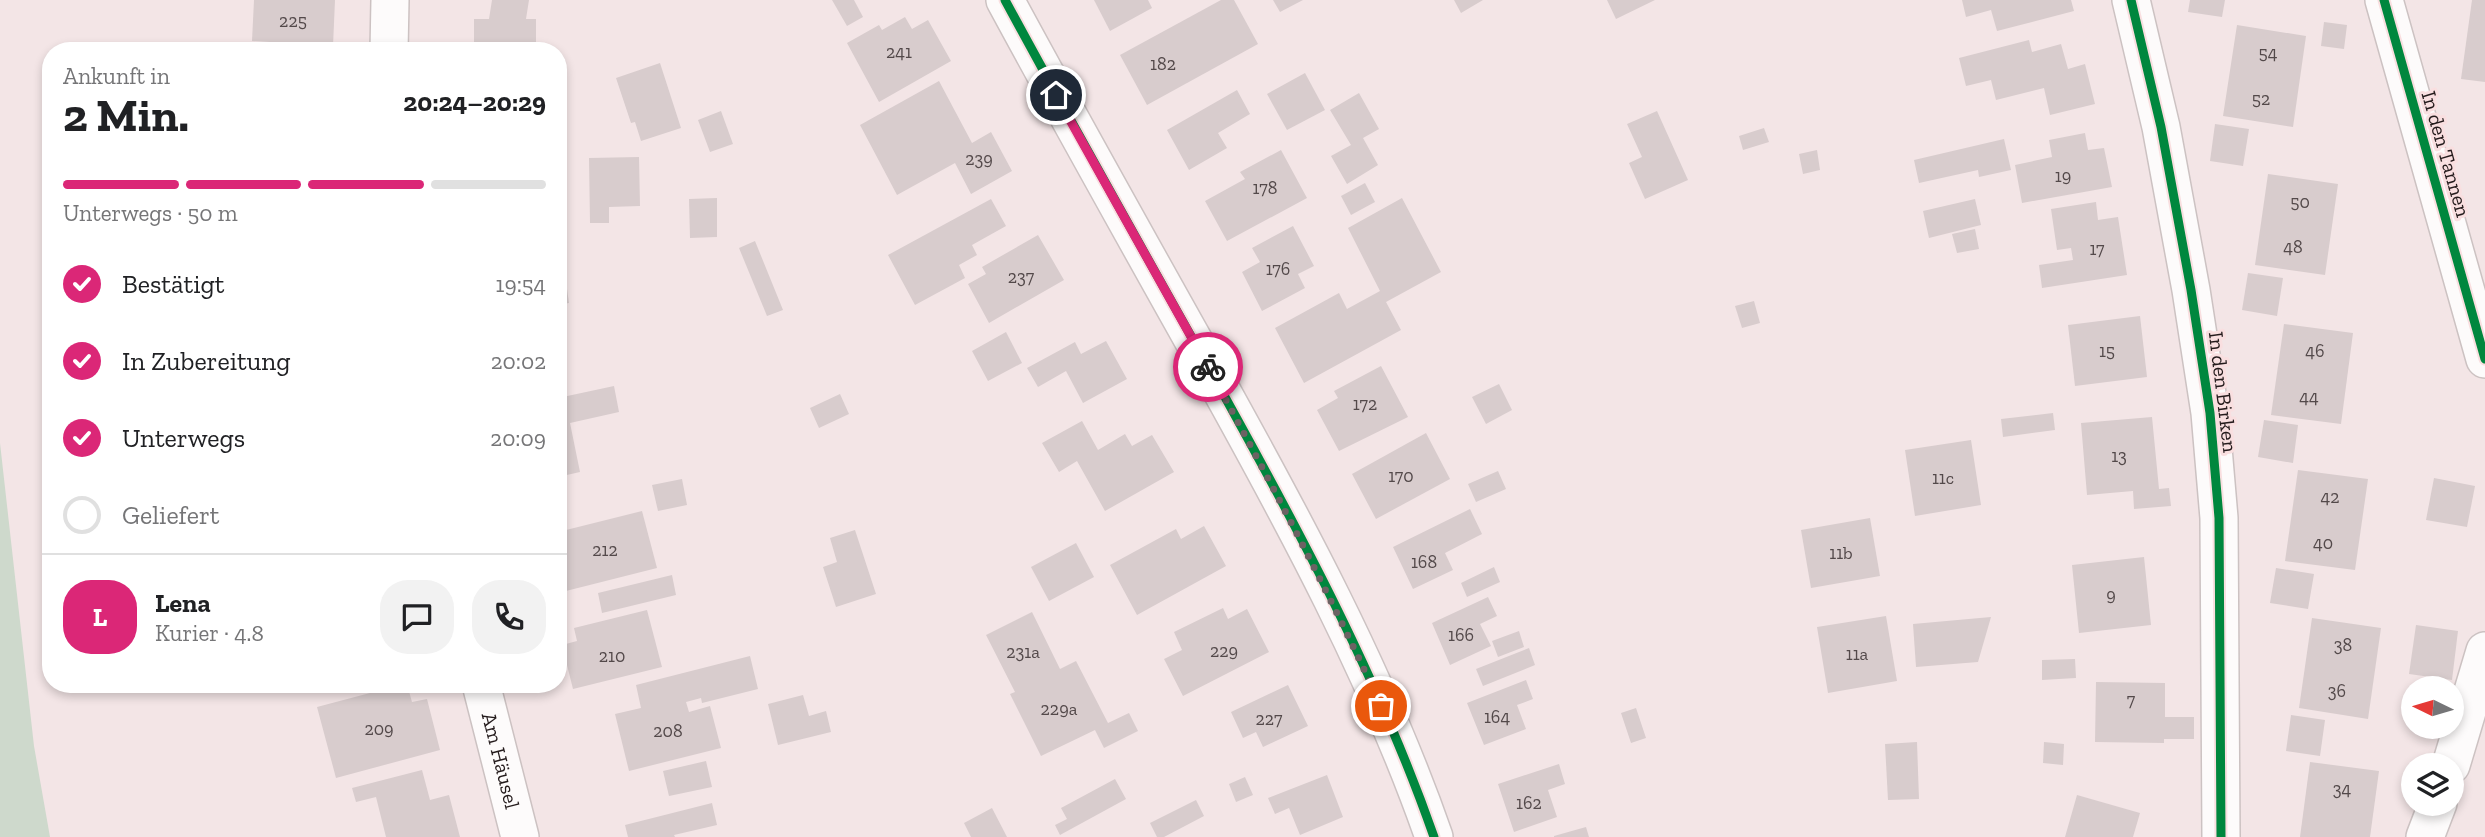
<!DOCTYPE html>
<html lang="de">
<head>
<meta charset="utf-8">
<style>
  :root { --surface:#fff; --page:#f2f2f2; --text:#202124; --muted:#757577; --line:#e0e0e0; --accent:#db2777 }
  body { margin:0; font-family:"Zilla Slab",serif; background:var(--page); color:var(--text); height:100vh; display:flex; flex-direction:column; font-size:26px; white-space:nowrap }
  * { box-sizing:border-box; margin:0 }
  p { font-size:23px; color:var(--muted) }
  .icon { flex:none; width:38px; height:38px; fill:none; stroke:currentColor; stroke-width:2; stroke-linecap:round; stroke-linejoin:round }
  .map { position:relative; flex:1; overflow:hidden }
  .panel { position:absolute; left:42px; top:42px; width:525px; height:651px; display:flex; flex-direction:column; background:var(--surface); border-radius:28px; box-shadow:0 4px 10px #0003 }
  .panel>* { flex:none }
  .needle { width:46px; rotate:275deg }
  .tools { position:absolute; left:2401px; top:676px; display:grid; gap:14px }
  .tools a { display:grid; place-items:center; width:63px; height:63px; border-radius:50%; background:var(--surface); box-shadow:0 4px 10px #0003; font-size:35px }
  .pin { position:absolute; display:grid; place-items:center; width:60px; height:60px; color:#fff; margin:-30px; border:4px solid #fff; border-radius:50%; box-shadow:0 2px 7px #0007 }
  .courier { position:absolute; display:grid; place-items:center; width:70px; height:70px; margin:-35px; border:5px solid #db2777; border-radius:50%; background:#fff; color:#222; box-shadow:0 2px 9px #0007 }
  .overview em { font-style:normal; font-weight:700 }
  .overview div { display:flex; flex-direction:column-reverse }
  .overview { display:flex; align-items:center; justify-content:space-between; height:119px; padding:0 21px }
  h1 { font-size:46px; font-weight:700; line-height:52px }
  .bar { display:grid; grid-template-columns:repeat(4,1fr); gap:10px 7px; align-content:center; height:84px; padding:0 21px }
  .bar i { height:9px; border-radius:5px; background:var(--line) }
  .bar .current { background:var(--accent) }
  .bar p { grid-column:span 4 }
  .line { display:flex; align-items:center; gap:18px; padding:0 21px; border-top:2px solid var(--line) }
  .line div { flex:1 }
  .round { display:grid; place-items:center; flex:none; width:74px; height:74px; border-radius:28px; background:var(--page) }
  ol { padding:0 21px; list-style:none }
  li { display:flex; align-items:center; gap:21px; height:77px }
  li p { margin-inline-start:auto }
  li .icon { padding:7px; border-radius:50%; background:var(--accent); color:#fff; stroke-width:4 }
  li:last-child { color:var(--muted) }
  li i { width:38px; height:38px; border:4px solid var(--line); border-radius:50% }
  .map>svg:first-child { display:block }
  .green { fill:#ced9cc }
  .building { fill:#d8cccd }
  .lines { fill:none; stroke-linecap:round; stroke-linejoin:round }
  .street-casing { stroke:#ccc2c2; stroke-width:40 }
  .street { stroke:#fdfbfb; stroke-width:37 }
  .cycleway-casing { stroke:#f9dfe0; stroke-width:13 }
  .cycleway { stroke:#00873e; stroke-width:9 }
  .done { stroke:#6c6263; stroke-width:7; stroke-dasharray:0 12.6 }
  .route { stroke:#db2777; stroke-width:9 }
  .labels { text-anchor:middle; stroke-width:6; stroke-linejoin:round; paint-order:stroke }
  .number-label { font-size:18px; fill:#53494a }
  .street-label { font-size:21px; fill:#241b1c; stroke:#f9dfe0 }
</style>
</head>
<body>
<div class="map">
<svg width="2485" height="837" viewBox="0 0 2485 837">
  <rect width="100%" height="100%" fill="#f3e5e6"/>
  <path class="green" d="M0 443 34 746 50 837H0Z"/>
  <g class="building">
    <path d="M254 0H335L333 46 252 41Z"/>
    <path d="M492 0H529L526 19H536V51H474V19H489Z"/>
    <path d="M832 0H854L863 17 847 26Z"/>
    <path d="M1094 0H1148L1152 8 1110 31Z"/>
    <path d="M1221 0H1234L1258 44 1147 105 1120 55Z"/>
    <path d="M1273 0H1303L1280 12Z"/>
    <path d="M1454 0H1483L1461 13Z"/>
    <path d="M1607 0H1655L1616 19Z"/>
    <path d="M1962 0H2071L2074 11 1997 31 1991 10 1966 17Z"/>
    <path d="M2190 0H2225L2222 17 2188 12Z"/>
    <path d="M2472 0H2485V82L2461 79Z"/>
    <path d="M905 17 912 29 928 20 951 61 879 102 847 43 879 25 882 30Z"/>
    <path d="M2324 22 2347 25 2344 49 2321 46Z"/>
    <path d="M2237 25 2306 36 2293 127 2223 116Z"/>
    <path d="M2029 40 2032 52 2061 44 2068 69 2085 64 2095 104 2050 115 2044 88 1996 100 1991 80 1966 86 1959 58Z"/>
    <path d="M660 63 681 128 641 141 635 122 631 123 616 78Z"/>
    <path d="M1305 73 1325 110 1287 130 1267 94Z"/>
    <path d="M939 81 972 143 991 132 1012 171 971 194 955 163 897 195 860 125Z"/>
    <path d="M1237 90 1250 114 1218 133 1227 148 1189 170 1167 130Z"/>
    <path d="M1359 93 1379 129 1363 138 1378 165 1347 184 1331 156 1351 145 1330 110Z"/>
    <path d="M721 111 733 144 710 152 698 120Z"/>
    <path d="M1657 111 1688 180 1645 199 1629 163 1642 157 1627 124Z"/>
    <path d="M2215 124 2249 129 2243 166 2210 161Z"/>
    <path d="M1764 128 1769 142 1743 150 1739 136Z"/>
    <path d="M2085 133 2088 150 2104 148 2112 187 2022 203 2015 165 2052 157 2049 140Z"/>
    <path d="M2004 139 2011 170 1979 177 1978 170 1919 183 1914 160Z"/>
    <path d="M1281 150 1307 198 1227 241 1205 201 1245 179 1240 172Z"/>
    <path d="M1817 150 1820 170 1803 174 1799 154Z"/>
    <path d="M639 157 640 206 609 207V223H590L589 158Z"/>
    <path d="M2268 174 2338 184 2325 275 2255 265Z"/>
    <path d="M1365 183 1375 202 1351 215 1341 196Z"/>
    <path d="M717 198V237L690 238 689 199Z"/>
    <path d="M1402 198 1441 272 1386 302 1401 330 1304 383 1275 328 1339 293 1347 309 1380 291 1348 228Z"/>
    <path d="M991 199 1006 226 972 245 977 255 959 265 965 278 915 305 888 255Z"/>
    <path d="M1975 199 1981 225 1929 238 1923 211Z"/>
    <path d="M2096 202 2098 220 2118 217 2127 275 2042 288 2039 265 2073 260 2071 248 2057 250 2051 209Z"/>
    <path d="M1293 226 1314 266 1298 274 1305 288 1262 311 1242 272 1260 262 1252 248Z"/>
    <path d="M1975 229 1979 249 1957 253 1952 234Z"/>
    <path d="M1038 235 1064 280 989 323 968 284 986 274 982 267Z"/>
    <path d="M755 241 783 310 767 316 739 248Z"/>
    <path d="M2248 273 2283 278 2277 316 2242 310Z"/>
    <path d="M566 282 569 303 558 305V283Z"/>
    <path d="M1754 301 1760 323 1742 328 1735 306Z"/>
    <path d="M2140 316 2147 377 2075 386 2068 325Z"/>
    <path d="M2284 324 2353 333 2341 424 2271 415Z"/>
    <path d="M1006 332 1022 363 988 381 972 351Z"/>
    <path d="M1106 341 1127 379 1083 403 1066 371 1038 387 1027 368 1075 342 1081 354Z"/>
    <path d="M1381 366 1408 417 1339 451 1317 410 1338 398 1334 391Z"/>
    <path d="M1499 384 1512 410 1486 424 1472 397Z"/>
    <path d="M614 386 619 412 570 423 580 472 558 477V398Z"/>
    <path d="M840 394 849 414 819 428 810 408Z"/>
    <path d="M2053 413 2055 430 2003 437 2001 419Z"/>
    <path d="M2152 417 2159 489 2169 488 2171 506 2134 509 2133 491 2087 495 2081 423Z"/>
    <path d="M2264 420 2298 425 2293 463 2258 457Z"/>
    <path d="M1082 421 1098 450 1125 434 1132 446 1152 435 1174 472 1105 511 1077 461 1059 472 1042 443Z"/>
    <path d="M1426 433 1450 479 1376 519 1352 474Z"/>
    <path d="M1971 440 1981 505 1915 516 1905 450Z"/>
    <path d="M2298 470 2368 479 2355 570 2285 561Z"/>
    <path d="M1498 471 1506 489 1476 502 1468 484Z"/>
    <path d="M2434 478 2475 486 2467 527 2426 520Z"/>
    <path d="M682 479 687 505 658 511 652 485Z"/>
    <path d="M1470 509 1482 534 1445 553 1453 570 1413 589 1393 547Z"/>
    <path d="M642 511 657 568 558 593V532Z"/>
    <path d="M1870 518 1880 576 1811 588 1801 530Z"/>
    <path d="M1204 526 1226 566 1137 615 1110 565 1176 529 1181 539Z"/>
    <path d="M855 530 876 594 836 607 823 567 837 562 830 538Z"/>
    <path d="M1076 543 1094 577 1049 601 1031 567Z"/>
    <path d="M2144 557 2151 625 2079 633 2072 565Z"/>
    <path d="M1494 567 1500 582 1467 597 1461 583Z"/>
    <path d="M2276 568 2314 574 2308 609 2270 603Z"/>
    <path d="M672 575 676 595 602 613 598 593Z"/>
    <path d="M1488 597 1497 616 1480 624 1491 646 1450 665 1432 623Z"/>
    <path d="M1223 608 1228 619 1247 609 1269 652 1183 696 1164 659 1182 650 1174 632Z"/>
    <path d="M647 610 662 667 573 689 562 645 577 641 574 628Z"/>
    <path d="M1032 612 1060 669 1076 661 1108 723 1129 713 1138 731 1104 748 1095 730 1041 756 1010 694 1015 692 986 635Z"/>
    <path d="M1886 616 1897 681 1828 693 1817 627Z"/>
    <path d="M1991 617 1978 662 1916 667 1913 624Z"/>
    <path d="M2312 618 2381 628 2368 719 2299 708Z"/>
    <path d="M2416 625 2458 631 2452 680 2409 674Z"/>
    <path d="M1519 631 1524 647 1498 657 1492 641Z"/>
    <path d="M1529 648 1535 665 1483 686 1476 669Z"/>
    <path d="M750 656 758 689 702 703 701 698 686 702 689 712 710 706 721 748 629 771 615 714 641 708 636 685Z"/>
    <path d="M2075 659 2076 678 2042 680V660Z"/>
    <path d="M1526 680 1533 699 1517 705 1526 729 1484 745 1467 703Z"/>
    <path d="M2096 682 2165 683V717H2194V739H2164V743L2095 742Z"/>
    <path d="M404 684H407L412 702 427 699 440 750 336 778 317 707Z"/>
    <path d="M1288 685 1308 726 1263 747 1256 732 1243 738 1231 712Z"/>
    <path d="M803 695 809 716 826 711 831 732 778 745 768 704Z"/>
    <path d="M1636 708 1646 738 1631 743 1621 713Z"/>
    <path d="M2291 715 2325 720 2320 756 2286 751Z"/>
    <path d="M1917 742 1919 799 1888 800 1885 744Z"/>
    <path d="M2044 742 2064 744 2063 765 2043 763Z"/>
    <path d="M706 761 712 787 669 796 663 771Z"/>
    <path d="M2310 762 2379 771 2370 837H2300Z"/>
    <path d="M1559 764 1565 784 1548 790 1557 817 1514 832 1498 784Z"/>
    <path d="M422 770 430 800 449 795 460 837H386L376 797 356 802 352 788Z"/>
    <path d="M1327 775 1343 817 1300 835 1289 808 1275 814 1268 798Z"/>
    <path d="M1245 777 1253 795 1236 802 1229 784Z"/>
    <path d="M1115 779 1126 799 1060 835 1055 825 1067 819 1061 808Z"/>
    <path d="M2077 795 2140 813 2133 837H2065Z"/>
    <path d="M1196 800 1204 816 1164 837H1157L1150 823Z"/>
    <path d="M712 803 717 825 674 835 675 837H628L625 825Z"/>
    <path d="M992 808 1007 837H971L964 823Z"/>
    <path d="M1586 827 1589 837H1554V836Z"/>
  </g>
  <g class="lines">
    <defs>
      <g id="street">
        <path d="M1005 0C1072 124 1141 247 1210 370 1294 521 1377 674 1434 837"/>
        <path d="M2131 0 2161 127 2191 290 2210 413 2219 518 2221 837"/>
        <path d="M2384 0 2485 359"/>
        <path d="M389 51 390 0"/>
        <path id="s1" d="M481 684 520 837"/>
        <path d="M2451 765 2485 651"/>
        <path d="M2425 837 2438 803"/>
      </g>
    </defs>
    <use href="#street" class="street-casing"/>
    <use href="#street" class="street"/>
    <defs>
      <g id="cycleway">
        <path d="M1005 0C1072 124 1141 247 1210 370 1294 521 1377 674 1434 837"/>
        <path d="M2131 0 2161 127 2191 290 2210 413 2219 518 2221 837"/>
        <path d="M2384 0 2485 359"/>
      </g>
    </defs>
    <use href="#cycleway" class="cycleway-casing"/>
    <use href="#cycleway" class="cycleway"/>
  </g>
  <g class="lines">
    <path class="done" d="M1208 367C1269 479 1328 590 1381 706"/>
    <path class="route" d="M1056 95 1208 367"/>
  </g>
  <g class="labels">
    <g class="number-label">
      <text x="293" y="27">225</text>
      <text x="899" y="58">241</text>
      <text x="2268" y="59">54</text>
      <text x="1163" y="70">182</text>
      <text x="2261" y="105">52</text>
      <text x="979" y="165">239</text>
      <text x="2063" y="182">19</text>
      <text x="1265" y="194">178</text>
      <text x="2300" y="208">50</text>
      <text x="2293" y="253">48</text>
      <text x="2097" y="255">17</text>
      <text x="1278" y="275">176</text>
      <text x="1021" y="283">237</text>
      <text x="2107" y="357">15</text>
      <text x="2315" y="357">46</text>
      <text x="2309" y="403">44</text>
      <text x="1365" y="410">172</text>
      <text x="2119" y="462">13</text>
      <text x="1401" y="482">170</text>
      <text x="1943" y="484">11c</text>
      <text x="2330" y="503">42</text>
      <text x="2323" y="549">40</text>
      <text x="605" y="556">212</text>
      <text x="1841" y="559">11b</text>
      <text x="1424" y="568">168</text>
      <text x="2111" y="601">9</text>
      <text x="1461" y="641">166</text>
      <text x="2343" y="651">38</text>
      <text x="1224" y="657">229</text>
      <text x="1023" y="658">231a</text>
      <text x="1857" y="660">11a</text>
      <text x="612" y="662">210</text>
      <text x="2337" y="697">36</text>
      <text x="2131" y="706">7</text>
      <text x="1059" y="715">229a</text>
      <text x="1497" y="723">164</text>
      <text x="1269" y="725">227</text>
      <text x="379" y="735">209</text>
      <text x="668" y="737">208</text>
      <text x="2342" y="795">34</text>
      <text x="1529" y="809">162</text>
    </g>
    <g class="street-label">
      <text transform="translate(2446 154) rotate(74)" y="7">In den Tannen</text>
      <text transform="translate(2223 392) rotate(83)" y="7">In den Birken</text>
      <text dy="7" stroke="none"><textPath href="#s1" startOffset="79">Am Häusel</textPath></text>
    </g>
  </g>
</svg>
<div class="tools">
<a><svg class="needle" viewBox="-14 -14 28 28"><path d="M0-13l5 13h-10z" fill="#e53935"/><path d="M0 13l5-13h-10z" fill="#757577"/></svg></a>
<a><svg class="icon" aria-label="layers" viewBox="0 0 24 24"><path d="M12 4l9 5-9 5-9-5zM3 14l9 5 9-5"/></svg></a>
</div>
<div class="pin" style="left:1381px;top:706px;background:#ea580c"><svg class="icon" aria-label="bag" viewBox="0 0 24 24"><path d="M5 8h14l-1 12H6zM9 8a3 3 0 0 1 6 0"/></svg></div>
<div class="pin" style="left:1056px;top:95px;background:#1f2937"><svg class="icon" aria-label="home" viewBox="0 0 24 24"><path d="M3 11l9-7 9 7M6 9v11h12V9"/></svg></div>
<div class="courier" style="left:1208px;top:367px"><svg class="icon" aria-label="bike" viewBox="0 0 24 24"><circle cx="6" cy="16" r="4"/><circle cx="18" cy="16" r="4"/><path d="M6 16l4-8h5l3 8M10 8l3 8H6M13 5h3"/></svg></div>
<section class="panel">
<div class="overview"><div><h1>2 Min.</h1><p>Ankunft in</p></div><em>20:24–20:29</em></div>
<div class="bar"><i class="current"></i><i class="current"></i><i class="current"></i><i></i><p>Unterwegs · 50 m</p></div>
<ol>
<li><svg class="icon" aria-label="check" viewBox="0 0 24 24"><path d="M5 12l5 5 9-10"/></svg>Bestätigt<p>19:54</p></li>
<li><svg class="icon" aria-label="check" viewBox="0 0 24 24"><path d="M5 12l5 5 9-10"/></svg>In Zubereitung<p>20:02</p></li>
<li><svg class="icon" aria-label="check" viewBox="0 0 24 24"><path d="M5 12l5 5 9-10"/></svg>Unterwegs<p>20:09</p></li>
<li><i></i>Geliefert</li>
</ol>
<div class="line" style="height:126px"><b class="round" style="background:var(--accent);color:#fff">L</b><div><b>Lena</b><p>Kurier · 4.8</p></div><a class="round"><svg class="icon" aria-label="chat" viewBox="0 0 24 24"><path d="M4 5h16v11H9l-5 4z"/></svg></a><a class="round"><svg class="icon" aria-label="phone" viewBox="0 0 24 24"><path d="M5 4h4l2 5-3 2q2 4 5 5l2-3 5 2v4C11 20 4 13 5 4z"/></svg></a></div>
</section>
</div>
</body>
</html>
